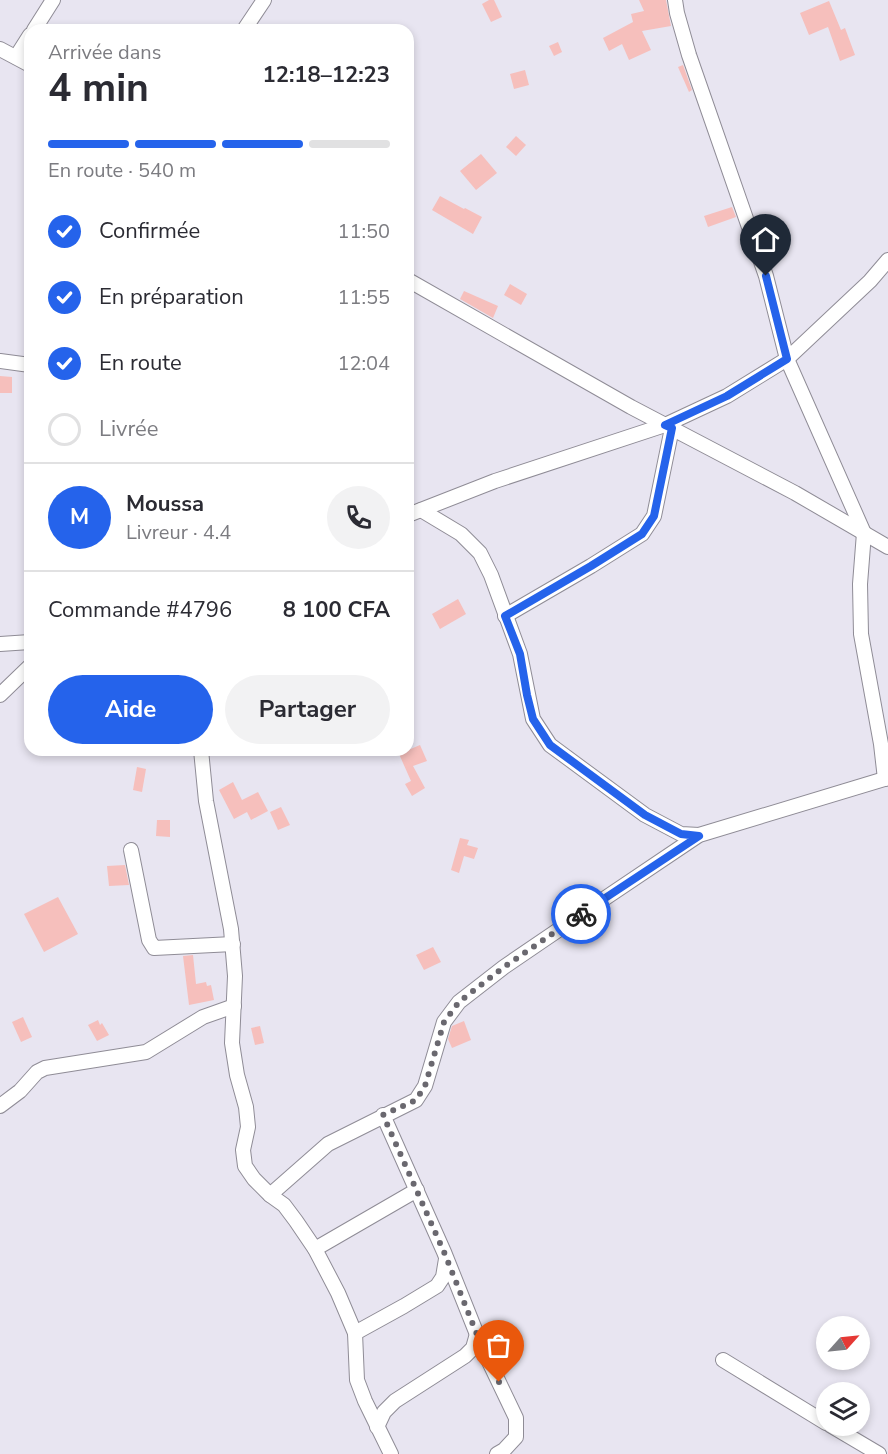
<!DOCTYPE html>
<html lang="fr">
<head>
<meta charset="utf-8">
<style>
  :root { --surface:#fff; --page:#f2f2f3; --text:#2b2b33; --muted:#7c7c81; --line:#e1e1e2; --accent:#2563eb }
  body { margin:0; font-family:"Nunito Sans",sans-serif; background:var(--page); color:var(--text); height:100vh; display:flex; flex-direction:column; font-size:22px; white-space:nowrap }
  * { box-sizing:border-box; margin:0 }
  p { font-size:20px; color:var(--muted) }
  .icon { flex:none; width:33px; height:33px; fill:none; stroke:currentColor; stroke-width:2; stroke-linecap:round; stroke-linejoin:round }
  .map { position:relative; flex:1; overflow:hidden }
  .side { position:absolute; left:24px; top:24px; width:390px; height:732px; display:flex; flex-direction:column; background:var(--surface); border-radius:18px; box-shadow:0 3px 9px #0003 }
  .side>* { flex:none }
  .needle { width:39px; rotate:63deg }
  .fabs { position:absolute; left:816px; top:1316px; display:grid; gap:12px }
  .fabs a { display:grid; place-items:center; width:54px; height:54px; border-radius:50%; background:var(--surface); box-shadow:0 3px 9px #0003; font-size:30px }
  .pin { position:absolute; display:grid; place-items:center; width:51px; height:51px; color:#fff; margin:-62px -26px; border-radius:50% 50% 50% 0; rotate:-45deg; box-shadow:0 0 6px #0007 }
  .pin .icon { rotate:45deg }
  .courier { position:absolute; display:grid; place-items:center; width:60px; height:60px; margin:-30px; border:4px solid #2563eb; border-radius:50%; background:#fff; color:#222; box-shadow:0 2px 8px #0007 }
  .headline em { font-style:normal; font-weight:700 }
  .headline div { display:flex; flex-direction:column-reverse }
  .headline { display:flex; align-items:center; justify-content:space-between; height:102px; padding:0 24px }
  h1 { font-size:39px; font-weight:700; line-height:45px }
  .bar { display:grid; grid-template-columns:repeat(4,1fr); gap:9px 6px; align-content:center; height:72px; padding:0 24px }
  .bar i { height:8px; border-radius:4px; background:var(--line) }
  .bar .active { background:var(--accent) }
  .bar p { grid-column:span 4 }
  .line { display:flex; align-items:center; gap:15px; padding:0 24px; border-top:2px solid var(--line) }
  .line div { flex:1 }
  .round { display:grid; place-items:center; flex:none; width:63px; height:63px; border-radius:32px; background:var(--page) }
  ol { padding:0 24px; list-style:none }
  li { display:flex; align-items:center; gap:18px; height:66px }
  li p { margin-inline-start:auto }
  li .icon { padding:6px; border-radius:50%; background:var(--accent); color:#fff; stroke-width:4 }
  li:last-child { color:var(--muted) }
  li i { width:33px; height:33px; border:3px solid var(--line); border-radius:50% }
  .button { display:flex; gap:12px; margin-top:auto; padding:12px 24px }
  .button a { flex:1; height:69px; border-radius:36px; background:var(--accent); color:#fff; font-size:24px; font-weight:700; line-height:69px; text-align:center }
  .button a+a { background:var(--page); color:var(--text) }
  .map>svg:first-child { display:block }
  .building { fill:#f6bfbc }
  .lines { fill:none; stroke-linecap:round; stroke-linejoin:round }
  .street-casing { stroke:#8f8c96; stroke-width:16 }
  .street { stroke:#fff; stroke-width:14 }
  .done { stroke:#6a686f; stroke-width:6; stroke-dasharray:0 10.8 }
  .route { stroke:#2563eb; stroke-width:8 }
</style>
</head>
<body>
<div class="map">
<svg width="888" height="1454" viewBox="0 0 888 1454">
  <rect width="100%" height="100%" fill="#e8e5f1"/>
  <g class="building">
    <path d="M489 0H494L502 17 491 22 482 4Z"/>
    <path d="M639 0H666L671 26 642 31 651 50 629 60 622 44 609 51 603 38 633 22 631 14 644 11Z"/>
    <path d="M829 1 841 30 845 28 855 55 840 61 828 27 809 35 800 13Z"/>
    <path d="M558 42 562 52 554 56 549 46Z"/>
    <path d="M683 65 692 90 689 92 678 67Z"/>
    <path d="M525 70 529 85 514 89 510 74Z"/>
    <path d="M516 136 526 145 516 156 506 147Z"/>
    <path d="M481 154 497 173 476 190 460 171Z"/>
    <path d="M440 196 464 209 465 208 482 217 473 234 432 210Z"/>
    <path d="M732 207 736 217 708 227 704 216Z"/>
    <path d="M510 284 527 294 521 305 504 295Z"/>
    <path d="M464 291 498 306 493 318 460 299Z"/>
    <path d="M0 376 12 377V393H0Z"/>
    <path d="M458 599 466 614 440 629 432 614Z"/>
    <path d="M420 745 427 761 413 766 425 788 412 796 405 784 411 781 399 754Z"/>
    <path d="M137 767 146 769 142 792 133 790Z"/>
    <path d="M233 782 242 800 258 792 268 811 251 820 247 812 234 819 219 790Z"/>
    <path d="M281 807 290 825 278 830 270 812Z"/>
    <path d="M157 820H170V837L156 836Z"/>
    <path d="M460 838 469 840 467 845 478 848 474 859 464 856 459 873 451 870Z"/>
    <path d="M125 865 129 885 109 886 107 866Z"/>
    <path d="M58 897 78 934 44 952 24 914Z"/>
    <path d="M433 947 441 962 424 970 416 955Z"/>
    <path d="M193 955 196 984 206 982 207 986 211 985 214 1000 189 1005 183 956Z"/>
    <path d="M23 1017 32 1037 21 1042 12 1022Z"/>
    <path d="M98 1020 100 1025 102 1023 109 1035 97 1041 88 1025Z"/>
    <path d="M464 1021 471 1040 452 1048 448 1039 452 1026Z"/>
    <path d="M260 1026 264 1043 255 1045 251 1028Z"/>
  </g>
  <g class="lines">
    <defs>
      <g id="street">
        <path d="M675 0 677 13 689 55 766 276 787 359 864 533 860 584 861 634 881 744 885 779"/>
        <path d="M34 30 53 0"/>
        <path d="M244 30 264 0"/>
        <path d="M0 49 30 65"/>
        <path d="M16 57 30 35"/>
        <path d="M408 280 631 407 795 493 888 547"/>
        <path d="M0 361 30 365"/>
        <path d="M421 510 461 534 480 553 491 575 520 654 533 719 550 745 645 815 681 834 699 835"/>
        <path d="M408 515 495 481 665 425 727 396 787 359 870 281 888 260"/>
        <path d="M505 616 591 566 642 534 654 516 672 428"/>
        <path d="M0 644 30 642"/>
        <path d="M0 695 30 666"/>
        <path d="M201 750 206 801 231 929 235 976 232 1043 237 1075 246 1107 248 1127 243 1150 245 1166 254 1179 270 1195 284 1205 296 1221 315 1249 338 1293 355 1333 357 1380 365 1401 391 1454"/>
        <path d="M131 850 149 940 154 948 233 944"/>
        <path d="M0 1106 20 1091 37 1072 45 1068 146 1052 203 1017 234 1006"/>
        <path d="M383 1115 444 1252 482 1347 516 1418V1437L504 1450 497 1454"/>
        <path d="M270 1195 328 1144 416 1100 425 1086 444 1022 459 1002 504 967 595 905 699 835 888 778"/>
        <path d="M315 1249 417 1190"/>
        <path d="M355 1333 404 1306 437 1286 443 1277 446 1259"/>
        <path d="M723 1360 826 1423"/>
        <path d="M830 1425 879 1454"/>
        <path d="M377 1427 384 1412 395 1401 465 1356 473 1348 477 1334"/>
      </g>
    </defs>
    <use href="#street" class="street-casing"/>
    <use href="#street" class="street"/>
  </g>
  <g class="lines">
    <path class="done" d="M499 1382 482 1347 444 1252 383 1115 416 1100 425 1086 444 1022 459 1002 504 967 581 914"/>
    <path class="route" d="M581 914 699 836 681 834 645 815 550 745 533 719 527 695 520 654 505 616 591 566 642 534 654 516 672 428 665 425 727 396 787 359 766 276"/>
  </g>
</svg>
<div class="fabs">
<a><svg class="needle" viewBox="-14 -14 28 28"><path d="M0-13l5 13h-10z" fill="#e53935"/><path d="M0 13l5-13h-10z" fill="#7c7c81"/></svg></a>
<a><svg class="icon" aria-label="layers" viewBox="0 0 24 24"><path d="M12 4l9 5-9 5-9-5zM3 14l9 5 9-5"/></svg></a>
</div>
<div class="pin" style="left:499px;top:1382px;background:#ea580c"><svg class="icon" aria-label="bag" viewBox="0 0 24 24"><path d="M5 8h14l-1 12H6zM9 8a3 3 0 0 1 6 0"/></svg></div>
<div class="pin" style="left:766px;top:276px;background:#1f2937"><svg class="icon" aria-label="home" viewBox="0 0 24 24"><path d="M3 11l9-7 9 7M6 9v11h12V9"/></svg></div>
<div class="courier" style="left:581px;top:914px"><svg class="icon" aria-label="bike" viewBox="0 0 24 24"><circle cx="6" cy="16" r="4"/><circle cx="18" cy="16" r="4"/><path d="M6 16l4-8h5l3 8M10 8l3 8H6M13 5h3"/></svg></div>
<section class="side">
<div class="headline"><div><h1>4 min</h1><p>Arrivée dans</p></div><em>12:18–12:23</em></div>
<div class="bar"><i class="active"></i><i class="active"></i><i class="active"></i><i></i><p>En route · 540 m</p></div>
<ol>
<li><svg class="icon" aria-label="check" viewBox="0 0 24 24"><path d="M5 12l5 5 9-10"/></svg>Confirmée<p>11:50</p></li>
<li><svg class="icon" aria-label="check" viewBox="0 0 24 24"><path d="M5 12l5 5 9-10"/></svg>En préparation<p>11:55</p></li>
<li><svg class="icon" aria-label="check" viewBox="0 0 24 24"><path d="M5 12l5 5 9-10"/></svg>En route<p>12:04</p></li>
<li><i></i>Livrée</li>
</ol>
<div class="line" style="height:108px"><b class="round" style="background:var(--accent);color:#fff">M</b><div><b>Moussa</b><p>Livreur · 4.4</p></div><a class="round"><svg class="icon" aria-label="phone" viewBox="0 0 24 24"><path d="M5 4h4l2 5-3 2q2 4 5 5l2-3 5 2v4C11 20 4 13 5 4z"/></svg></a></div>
<div class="line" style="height:78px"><div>Commande #4796</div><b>8 100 CFA</b></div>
<div class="button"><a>Aide</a><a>Partager</a></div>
</section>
</div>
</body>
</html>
